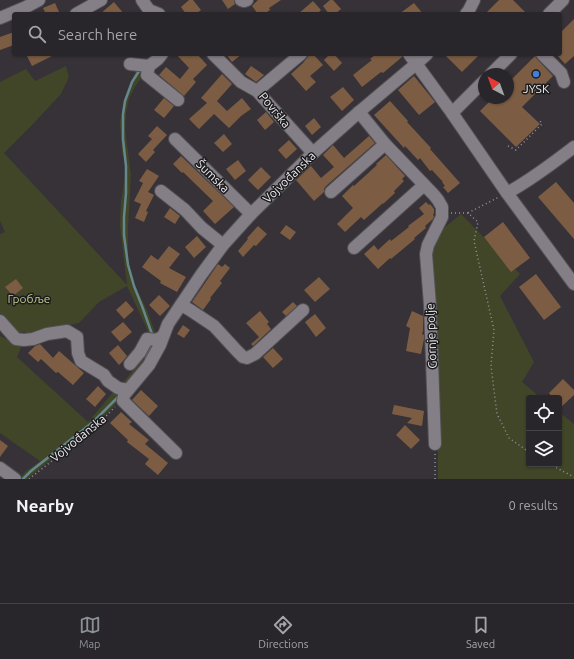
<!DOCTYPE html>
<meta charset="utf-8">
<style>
body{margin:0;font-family:Ubuntu,sans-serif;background:#302e32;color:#f1f3f6}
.controls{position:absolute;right:12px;bottom:12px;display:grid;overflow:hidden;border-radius:4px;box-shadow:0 1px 3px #0004}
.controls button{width:36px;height:36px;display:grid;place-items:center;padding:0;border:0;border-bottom:1px solid #444347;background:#28262a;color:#f1f3f6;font:20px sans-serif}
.compass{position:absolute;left:478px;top:68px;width:36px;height:36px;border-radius:50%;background:#28262a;box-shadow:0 1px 3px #0004;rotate:319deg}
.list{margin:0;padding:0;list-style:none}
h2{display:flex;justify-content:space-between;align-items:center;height:52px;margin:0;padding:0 16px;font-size:17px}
h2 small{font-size:13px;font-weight:400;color:#a5a5a8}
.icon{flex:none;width:22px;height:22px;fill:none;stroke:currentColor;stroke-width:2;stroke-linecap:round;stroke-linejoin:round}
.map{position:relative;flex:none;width:574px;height:479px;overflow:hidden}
.search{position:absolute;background:#28262a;box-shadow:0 1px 3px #0004;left:12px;right:12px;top:12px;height:44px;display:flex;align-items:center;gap:10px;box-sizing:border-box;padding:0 14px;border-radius:4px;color:#a5a5a8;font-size:15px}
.sheet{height:124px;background:#28262a}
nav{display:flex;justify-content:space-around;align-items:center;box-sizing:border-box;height:56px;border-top:1px solid #444347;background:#28262a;font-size:11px;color:#a5a5a8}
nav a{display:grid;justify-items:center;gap:2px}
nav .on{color:#8c9099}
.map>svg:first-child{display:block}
.green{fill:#404627}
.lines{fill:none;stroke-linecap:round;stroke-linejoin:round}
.stream{stroke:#65878e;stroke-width:2.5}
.building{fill:#7c5d44}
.minor-casing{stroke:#535155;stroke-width:14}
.path{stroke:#979499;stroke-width:1.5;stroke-dasharray:1 3;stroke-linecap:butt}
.minor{stroke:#847f86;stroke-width:12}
.shop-dot{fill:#3f7fe0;stroke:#1c1b1d;stroke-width:1.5}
.labels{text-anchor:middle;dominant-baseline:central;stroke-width:3;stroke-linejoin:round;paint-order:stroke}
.poi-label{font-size:12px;fill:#eeecef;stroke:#1c1b1d}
.street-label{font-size:12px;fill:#eeecef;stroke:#1c1b1d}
.park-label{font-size:12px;fill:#bfcc8d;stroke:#1c1b1d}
</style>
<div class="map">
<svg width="574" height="479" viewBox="0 0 574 479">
<rect width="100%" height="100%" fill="#363238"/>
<g class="green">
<polygon points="66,66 69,77 61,94 33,124 4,153 127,285 120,226 121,201 125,177 125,165 122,152 120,123 123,107 126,95 137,68 145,73 136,85 129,98 126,114 125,129 131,175 128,229 128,258 135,286 147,310 157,338 148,336 147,329 127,286 99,302 79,323 26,334 26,332 4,332 0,330 0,234 5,232 0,221 0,82 26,69 35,81"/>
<polygon points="461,214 520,274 500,296 534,362 522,382 541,398 529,398 529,464 559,464 559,412 574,424 574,479 438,479 438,366 431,260 437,234"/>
<polygon points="0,336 4,338 23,342 17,357 88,422 115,390 123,393 113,407 95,424 27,479 19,479 25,472 40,461 0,433"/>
<polygon points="157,343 130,386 121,385 144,357 149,345"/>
</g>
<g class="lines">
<g class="stream">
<polyline points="141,68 132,82 125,101 123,114 123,139 126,166 126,193 124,217 124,235 128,265 134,286 142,306 152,334 152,337"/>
<polyline points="146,358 151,344"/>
<polyline points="23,479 31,471 93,422 119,396"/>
</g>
</g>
<g class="building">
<polygon points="189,0 193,0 201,10 196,14 186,14 181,7"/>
<polygon points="222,0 234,0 235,4 228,9"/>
<polygon points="258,0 281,0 269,8 270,10 264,14 258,14 252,6"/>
<polygon points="330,0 333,0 341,9 335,14 329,14 323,6"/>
<polygon points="499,0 513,0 527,14 485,14"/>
<polygon points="313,1 321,10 317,14 298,14"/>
<polygon points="114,2 124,14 100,14"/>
<polygon points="55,3 60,14 46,14 43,8"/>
<polygon points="414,3 423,14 399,14"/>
<polygon points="574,19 574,56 565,64 556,54 560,54 560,33"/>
<polygon points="14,32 14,45 0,50 0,37"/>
<polygon points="26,54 56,54 32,66"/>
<polygon points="176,54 197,54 207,65 193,79 196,82 184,96 159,75 166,67 180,79 189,68"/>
<polygon points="226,54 242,54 232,62"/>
<polygon points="310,54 313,54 323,65 310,76 316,82 306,91 291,74 303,63"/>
<polygon points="330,54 334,54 342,63 334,71 324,60"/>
<polygon points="376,54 402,54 402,57 383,73 381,72 362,87 353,75 372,60 370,59"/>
<polygon points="444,54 480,54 462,72"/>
<polygon points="535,56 537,59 553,76 522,107 540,124 516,147 480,111 493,98 508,98 508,83"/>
<polygon points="251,66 264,75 256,82 245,74"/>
<polygon points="222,74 232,84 217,101 227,111 242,98 251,109 241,116 229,128 214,114 199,129 189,119 207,103 201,98"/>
<polygon points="414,76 435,102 419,115 398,90"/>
<polygon points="343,87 354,100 342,111 330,97"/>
<polygon points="164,98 174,106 164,118 154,110"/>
<polygon points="390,101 408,121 407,122 431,148 430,149 460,183 448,193 443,187 445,186 442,182 443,182 432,170 430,171 420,158 418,160 405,146 404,148 374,115"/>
<polygon points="266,112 274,122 265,130 257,120"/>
<polygon points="314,118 321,127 312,135 305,126"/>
<polygon points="157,126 167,135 153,150 155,152 146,162 138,154 152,139 148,136"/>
<polygon points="224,134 232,144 223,152 214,143"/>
<polygon points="369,136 375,143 326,186 324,189 324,192 314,201 296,180 311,166 321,178 334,167 323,155 333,145 344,158"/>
<polygon points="289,140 297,149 286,159 278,150"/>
<polygon points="386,155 405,176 402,179 404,181 394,191 395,193 383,204 383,203 364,220 361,217 345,232 337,224 353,208 342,196 353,185 354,186 377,165 376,164"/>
<polygon points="181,156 234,207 215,224 203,211 213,201 183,172 182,173 173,164"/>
<polygon points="238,160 246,171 235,180 226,169"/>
<polygon points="261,167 271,177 258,190 248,180"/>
<polygon points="147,169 159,176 148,192 154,195 146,211 148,212 144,222 135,218 141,204 134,201 143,183 139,181"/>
<polygon points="556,182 574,203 574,239 538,197"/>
<polygon points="426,202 429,205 430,204 434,209 434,213 433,215 434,216 433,219 425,226 426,228 414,238 415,239 391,259 390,258 378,269 364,254 374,245 378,250 390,239 391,241 409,227 408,226 424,214 419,208"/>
<polygon points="170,208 180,216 175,224 164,217"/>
<polygon points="503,222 530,258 511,272 484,237"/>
<polygon points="286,225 296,232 290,240 280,233"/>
<polygon points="258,226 267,234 256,246 254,245 243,257 238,251 248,239 247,238"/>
<polygon points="197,236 206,247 194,258 185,247"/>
<polygon points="169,246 180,254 169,268 186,277 177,292 160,283 161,281 142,267 151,255 158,260"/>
<polygon points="218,264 222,267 225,264 230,268 220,281 222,283 210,298 211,299 203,310 192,302"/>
<polygon points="536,274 561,307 544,320 519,287"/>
<polygon points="319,277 330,289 315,302 304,290"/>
<polygon points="16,279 23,288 13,296 5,287"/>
<polygon points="159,295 170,306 160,316 149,305"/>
<polygon points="126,301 134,310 124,319 116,310"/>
<polygon points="293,302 297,306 286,316 282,312"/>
<polygon points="260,311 269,322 267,324 271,329 253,346 251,344 259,337 246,323"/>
<polygon points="412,311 423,316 423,331 422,334 424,335 424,339 421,354 406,351 410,328 406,326"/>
<polygon points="315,314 326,328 316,337 305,322"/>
<polygon points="123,322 132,332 120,342 111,332"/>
<polygon points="183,325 190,330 184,338 177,334"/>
<polygon points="40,344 53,358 59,351 84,373 73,385 58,372 56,373 41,359 38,362 28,353 35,346"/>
<polygon points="118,345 127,356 123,361 119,365 109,353"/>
<polygon points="273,348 283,359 273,368 263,357"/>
<polygon points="563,379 574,390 574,395 559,409 559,398 553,398 549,393"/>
<polygon points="98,386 106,394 95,407 86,399"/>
<polygon points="141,390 158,406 149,416 132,400"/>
<polygon points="394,405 424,411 422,426 407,423 412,418 392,414"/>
<polygon points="121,412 132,422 129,424 149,440 145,444 168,463 158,475 145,464 149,459 127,442 128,440 110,423"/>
<polygon points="405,425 420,440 411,449 396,435"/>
<polygon points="0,440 8,446 0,457"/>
</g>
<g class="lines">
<defs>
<g id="minor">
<polyline points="142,0 149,10 159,14"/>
<polyline points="241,0 244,1 247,0"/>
<polyline points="76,14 101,0"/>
<polyline points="466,14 469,10 474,0"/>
<polyline points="549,14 563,0"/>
<polyline points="0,18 26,7 39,0"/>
<polyline points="162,54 158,59 149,66 147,75 178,100"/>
<polyline points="213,54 241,82 257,91 313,153"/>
<polyline points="409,54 452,113 507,193 574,284"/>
<polyline points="542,54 561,73 564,82"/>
<polyline points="130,64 149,66"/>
<polyline points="491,74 511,54"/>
<polyline points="257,91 301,54"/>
<polyline points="359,112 385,144 434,195 438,200 442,207 442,217 428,245 426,254 430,305 435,444"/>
<polyline points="452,113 484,81"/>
<polyline points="175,139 251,214"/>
<polyline points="161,191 185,210 202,228 223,245"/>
<polyline points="331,192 385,144"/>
<path d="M 507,193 C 531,180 552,164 574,147"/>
<polyline points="354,248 424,185"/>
<polyline points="181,305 190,310 214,326 237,351 243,357 247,358 255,354 303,310"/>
<polyline points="0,321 16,339 24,340 33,339 47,334 67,331 77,337 78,353 81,361 104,375 108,381 118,388 128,390"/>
<polyline points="130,364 140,352 147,339 157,340 163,336"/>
<polyline points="176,453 123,401 124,395 149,365 160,345 168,324 201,275 223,245 251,214 313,153 359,112 416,64 427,54"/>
<polyline points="0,468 15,479"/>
</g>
</defs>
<use href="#minor" class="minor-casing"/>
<g class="path">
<polyline points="508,146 516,150 542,124 540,121"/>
<polyline points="451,213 468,213 478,222 474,241 494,330 491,366 497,414 509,438 529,452"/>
<polyline points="468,213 499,197"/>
<polyline points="435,454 435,479"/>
<polyline points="549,464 574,477"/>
<polyline points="29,479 96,426 115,407"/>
</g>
<use href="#minor" class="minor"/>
</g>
<circle class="shop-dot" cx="536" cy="74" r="4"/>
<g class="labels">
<g class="poi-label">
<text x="536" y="88">JYSK</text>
</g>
<g class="street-label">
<text transform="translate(275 110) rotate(51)">Površka</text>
<text transform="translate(213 176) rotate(45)">Šumska</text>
<text transform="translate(289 177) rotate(-44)">Vojvođanska</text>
<text transform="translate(431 336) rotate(-92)">Gornje polje</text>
<text transform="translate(78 438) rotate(-39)">Vojvođanska</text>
</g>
<g class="park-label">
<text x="29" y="298">Гробље</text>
</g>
</g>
</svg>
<div class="controls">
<button><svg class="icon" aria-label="locate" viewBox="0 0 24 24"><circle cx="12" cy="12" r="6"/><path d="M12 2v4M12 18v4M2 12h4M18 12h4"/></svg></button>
<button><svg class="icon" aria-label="layers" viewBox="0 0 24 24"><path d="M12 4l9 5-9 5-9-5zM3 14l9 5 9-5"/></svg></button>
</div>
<svg class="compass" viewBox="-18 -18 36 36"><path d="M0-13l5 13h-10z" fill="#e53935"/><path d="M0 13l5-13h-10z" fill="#a5a5a8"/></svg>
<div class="search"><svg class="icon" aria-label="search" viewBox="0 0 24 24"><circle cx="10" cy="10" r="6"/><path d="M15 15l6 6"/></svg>Search here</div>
</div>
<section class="sheet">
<h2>Nearby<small>0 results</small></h2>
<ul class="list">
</ul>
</section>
<nav>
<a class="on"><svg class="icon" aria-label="map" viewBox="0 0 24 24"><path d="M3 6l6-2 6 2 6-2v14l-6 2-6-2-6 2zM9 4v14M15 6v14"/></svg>Map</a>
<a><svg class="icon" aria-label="directions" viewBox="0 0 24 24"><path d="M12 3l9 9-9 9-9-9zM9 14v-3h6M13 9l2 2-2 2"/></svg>Directions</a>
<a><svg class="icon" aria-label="saved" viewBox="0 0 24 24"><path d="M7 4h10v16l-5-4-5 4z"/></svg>Saved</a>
</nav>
